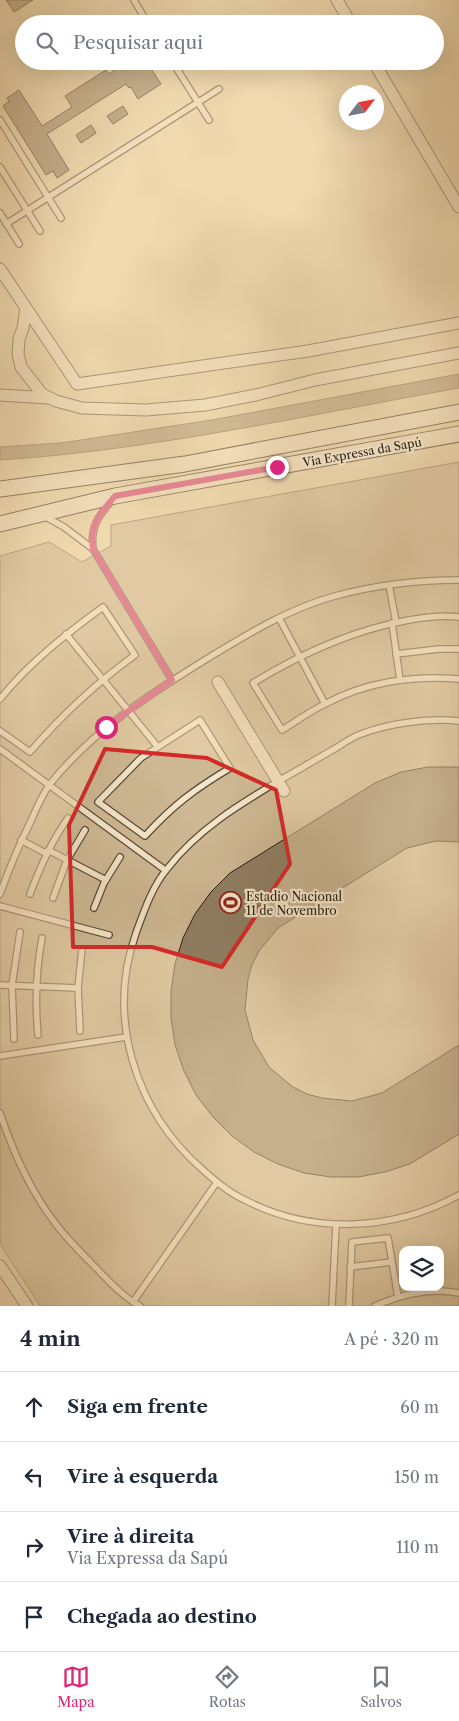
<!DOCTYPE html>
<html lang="pt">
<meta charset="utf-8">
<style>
body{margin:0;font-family:"Libre Caslon Text",serif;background:#f6f6f7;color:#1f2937}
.controls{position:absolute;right:15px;bottom:15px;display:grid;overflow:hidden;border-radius:10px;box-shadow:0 5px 20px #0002}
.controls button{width:45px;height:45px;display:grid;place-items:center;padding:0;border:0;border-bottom:1px solid #e0e1e3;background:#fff;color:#1f2937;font:25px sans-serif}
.compass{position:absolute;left:339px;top:85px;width:45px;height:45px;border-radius:50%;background:#fff;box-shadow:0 5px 20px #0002;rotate:58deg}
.stop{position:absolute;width:15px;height:15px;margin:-11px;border:4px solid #db2777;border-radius:50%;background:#fff}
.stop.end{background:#db2777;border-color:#fff;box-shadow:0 1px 5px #0008}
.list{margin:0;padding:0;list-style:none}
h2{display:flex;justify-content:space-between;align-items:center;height:65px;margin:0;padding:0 20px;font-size:21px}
h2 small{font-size:16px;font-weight:400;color:#747a83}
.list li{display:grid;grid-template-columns:32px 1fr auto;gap:15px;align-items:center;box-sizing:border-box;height:70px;padding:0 20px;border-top:1px solid #e0e1e3}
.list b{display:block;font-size:19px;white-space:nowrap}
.list p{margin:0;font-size:16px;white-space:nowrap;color:#747a83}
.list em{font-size:16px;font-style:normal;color:#747a83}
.icon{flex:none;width:28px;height:28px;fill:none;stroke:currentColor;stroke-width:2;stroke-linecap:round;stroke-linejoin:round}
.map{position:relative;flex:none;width:459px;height:1306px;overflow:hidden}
.search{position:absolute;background:#fff;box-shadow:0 5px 20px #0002;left:15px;right:15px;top:15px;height:55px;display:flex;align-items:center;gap:12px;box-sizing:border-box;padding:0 18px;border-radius:28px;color:#747a83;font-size:19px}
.sheet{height:345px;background:#fff}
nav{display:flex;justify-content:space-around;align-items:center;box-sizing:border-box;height:70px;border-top:1px solid #e0e1e3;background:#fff;font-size:14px;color:#747a83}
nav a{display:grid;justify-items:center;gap:2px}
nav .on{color:#db2777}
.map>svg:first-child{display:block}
.green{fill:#ceb994;stroke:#7a6a52;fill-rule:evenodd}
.water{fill:#ac9979;stroke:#77674f}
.building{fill:#907e63;stroke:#271c11}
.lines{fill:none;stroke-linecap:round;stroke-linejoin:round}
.lane-casing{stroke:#594b38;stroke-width:8}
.street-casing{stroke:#594b38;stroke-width:13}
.secondary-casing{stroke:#271c11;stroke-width:17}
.lane{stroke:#f5e6cb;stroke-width:5.5}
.street{stroke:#f5e6cb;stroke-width:11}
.secondary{stroke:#f5e6cb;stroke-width:15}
.route{stroke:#db2777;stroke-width:6}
.marked{fill:none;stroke:#d62828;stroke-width:4;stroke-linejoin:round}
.labels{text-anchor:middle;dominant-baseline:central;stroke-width:4.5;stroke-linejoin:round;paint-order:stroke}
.street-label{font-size:12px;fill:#271c11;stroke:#f5e6cb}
.poi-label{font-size:12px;fill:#271c11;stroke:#f5e6cb;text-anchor:start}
</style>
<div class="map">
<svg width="459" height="1306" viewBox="0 0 459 1306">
<rect width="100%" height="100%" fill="#f0d9af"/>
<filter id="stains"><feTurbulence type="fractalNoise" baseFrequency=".004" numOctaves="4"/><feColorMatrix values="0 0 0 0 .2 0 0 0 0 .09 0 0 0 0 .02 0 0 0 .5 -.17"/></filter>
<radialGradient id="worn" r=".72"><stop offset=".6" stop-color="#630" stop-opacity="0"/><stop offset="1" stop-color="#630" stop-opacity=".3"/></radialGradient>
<path class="green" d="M 459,462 L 459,1306 L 40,1306 L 0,1244 L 0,556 L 49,542 L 82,562 L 111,546 L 111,525 ZM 403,1250 L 440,1250 L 440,1287 L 403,1287 Z"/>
<path class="water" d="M 459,374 L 459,388 C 307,415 154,450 0,460 L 0,447 L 61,443 L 212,420 Z"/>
<g class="building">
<polygon points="6,0 33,0 14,12"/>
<polygon points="120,61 146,61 161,84 138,99 131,87 129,88 126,84 47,134 69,170 57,178 53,171 46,175 3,106 9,101 7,98 19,90 42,126 72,107 65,96 106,70 109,74 122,65"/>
<polygon points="123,106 128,114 113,124 107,116"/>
<polygon points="91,125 96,133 81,143 76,135"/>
<polygon points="428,767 459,767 459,842 436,841 407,848 278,928 259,951 252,965 248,979 245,1010 253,1040 269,1067 293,1087 307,1094 322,1098 352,1101 382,1093 459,1045 459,1134 410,1164 385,1172 358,1177 331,1177 304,1173 278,1164 254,1152 232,1136 213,1117 196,1095 184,1071 175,1045 171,1018 171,991 175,964 183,938 195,914 211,892 230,873 375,783 401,772"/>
</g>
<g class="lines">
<defs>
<g id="lane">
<polyline points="134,0 148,24"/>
<polyline points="172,61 209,120"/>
<polyline points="0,120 61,218"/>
<polyline points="0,167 40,231"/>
<polyline points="0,213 19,244"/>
<polyline points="6,224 219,89"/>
<polyline points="46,517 64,527 93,549 172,680"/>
<path d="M 93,549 C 90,528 98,516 112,500"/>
<polyline points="389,585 396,622"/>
<path d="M 459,617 C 443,615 425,617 409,620 C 353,630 302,653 253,683 L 282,730 C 297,721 310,711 325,704 C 365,682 414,675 459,679"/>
<polyline points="279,618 325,704"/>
<polyline points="392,623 400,680"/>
<polyline points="66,634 157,746"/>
<polyline points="396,654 439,649 459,649"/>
<path d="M 0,699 C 29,663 66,634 103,607 L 135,655 C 95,684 62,715 30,752 L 0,731"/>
<path d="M 200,720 L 230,768 C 195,789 173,805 145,836 L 98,802 L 141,758 Z"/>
<path d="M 459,721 C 428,718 390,723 361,734 C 352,737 344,743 336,748 C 318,758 300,769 282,779 C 240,804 198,829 167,869 C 152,887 144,911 136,933 C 106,1018 135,1111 203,1170 C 215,1181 229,1193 245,1200 C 312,1235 394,1231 459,1195"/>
<polyline points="0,749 165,870"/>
<polyline points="21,840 47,854"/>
<polyline points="48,850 106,880"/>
<path d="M 0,894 C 9,869 19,845 31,821 C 36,809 42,795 50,784 C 94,729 153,692 213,655 C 251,632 291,608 335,596 C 376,585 417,580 459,580"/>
<path d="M 30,894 C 40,867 51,842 68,818"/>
<polyline points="53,898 67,860 85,830"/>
<polyline points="0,906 109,935"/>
<polyline points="94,908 104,883 120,857"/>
<polyline points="0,985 78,988"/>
<polyline points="80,1031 78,988 82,949"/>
<path d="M 38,1035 C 35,1002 36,970 42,938"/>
<polyline points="14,1039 12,985 20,932"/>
<polyline points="0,1056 126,1037"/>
<path d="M 0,1113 C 13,1152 30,1190 55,1223 C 67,1239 82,1254 96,1268 C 109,1281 123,1297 140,1306"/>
<polyline points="350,1267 392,1262"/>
<polyline points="133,1302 217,1182"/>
<polyline points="332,1306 336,1225"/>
<polyline points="349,1306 352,1242 388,1238 398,1297"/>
<path d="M 375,1306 C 402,1294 430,1287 459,1293"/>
</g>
<g id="street">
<polyline points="337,0 351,24"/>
<polyline points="373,61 459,207"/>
<polyline points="0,269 77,384 308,351 459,323"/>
<polyline points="26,308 23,328 19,339 18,354 21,367 42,394 56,401 82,408 146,410 205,405 256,395 315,380 459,353"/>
<polyline points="0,395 48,398"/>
<polyline points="218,682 284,791"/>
<polyline points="0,1266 27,1306"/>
</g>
<g id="secondary">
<polyline points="0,489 185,464 459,412"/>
<polyline points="0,524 115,496 459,434"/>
</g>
</defs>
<use href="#lane" class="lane-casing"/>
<use href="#street" class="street-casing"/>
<use href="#secondary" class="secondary-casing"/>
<use href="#lane" class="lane"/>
<use href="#street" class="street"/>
<use href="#secondary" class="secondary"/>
</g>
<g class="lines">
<path class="route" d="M 106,727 L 172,680 L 93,549 C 89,524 100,514 115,496 L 277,467"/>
</g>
<path d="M0 0H459V1306H0ZM 105,749 L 207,758 L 276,790 L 290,864 L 222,967 L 152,947 L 73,947 L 69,825 Z" fill="#f0d9af" fill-opacity=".55" fill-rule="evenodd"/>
<path class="marked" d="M 105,749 L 207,758 L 276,790 L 290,864 L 222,967 L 152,947 L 73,947 L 69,825 Z"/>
<defs>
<symbol id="stadium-ring" viewBox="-11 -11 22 22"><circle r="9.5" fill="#f5e6cb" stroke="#8f2418" stroke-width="1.5"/><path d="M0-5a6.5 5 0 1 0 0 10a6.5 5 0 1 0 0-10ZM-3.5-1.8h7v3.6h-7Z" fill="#8f2418"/></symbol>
</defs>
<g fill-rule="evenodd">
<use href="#stadium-ring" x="218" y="890" width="25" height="25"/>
</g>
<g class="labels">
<g class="street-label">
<text transform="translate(362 452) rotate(-10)">Via Expressa da Sapú</text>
</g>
<g class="poi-label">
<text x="246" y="896">Estadio Nacional<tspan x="246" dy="14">11 de Novembro</tspan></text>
</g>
</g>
<rect width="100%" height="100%" filter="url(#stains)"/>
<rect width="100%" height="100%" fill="url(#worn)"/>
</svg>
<div class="controls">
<button><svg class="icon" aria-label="layers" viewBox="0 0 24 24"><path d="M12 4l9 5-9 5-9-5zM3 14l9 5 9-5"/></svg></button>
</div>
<svg class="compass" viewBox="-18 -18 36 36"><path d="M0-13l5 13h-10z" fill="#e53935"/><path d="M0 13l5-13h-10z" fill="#747a83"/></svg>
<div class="stop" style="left:106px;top:727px"></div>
<div class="stop end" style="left:277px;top:467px"></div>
<div class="search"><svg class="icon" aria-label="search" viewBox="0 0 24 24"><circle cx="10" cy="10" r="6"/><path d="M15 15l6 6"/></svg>Pesquisar aqui</div>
</div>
<section class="sheet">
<h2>4 min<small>A pé · 320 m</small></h2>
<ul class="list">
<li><svg class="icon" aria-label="ahead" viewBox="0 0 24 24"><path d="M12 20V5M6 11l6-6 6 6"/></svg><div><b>Siga em frente</b></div><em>60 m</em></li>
<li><svg class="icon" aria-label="left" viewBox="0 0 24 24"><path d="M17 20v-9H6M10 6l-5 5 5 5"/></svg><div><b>Vire à esquerda</b></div><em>150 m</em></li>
<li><svg class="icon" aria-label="right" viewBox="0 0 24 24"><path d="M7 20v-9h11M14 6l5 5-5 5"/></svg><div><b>Vire à direita</b><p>Via Expressa da Sapú</p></div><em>110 m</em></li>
<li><svg class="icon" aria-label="arrive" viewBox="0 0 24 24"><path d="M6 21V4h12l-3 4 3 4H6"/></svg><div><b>Chegada ao destino</b></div></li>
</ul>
</section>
<nav>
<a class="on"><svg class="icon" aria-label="map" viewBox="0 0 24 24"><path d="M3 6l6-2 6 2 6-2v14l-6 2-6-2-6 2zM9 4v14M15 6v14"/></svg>Mapa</a>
<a><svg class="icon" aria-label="directions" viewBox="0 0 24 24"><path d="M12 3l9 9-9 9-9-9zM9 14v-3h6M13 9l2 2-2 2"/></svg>Rotas</a>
<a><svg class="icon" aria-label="saved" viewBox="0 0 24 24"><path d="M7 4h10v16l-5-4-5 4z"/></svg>Salvos</a>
</nav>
